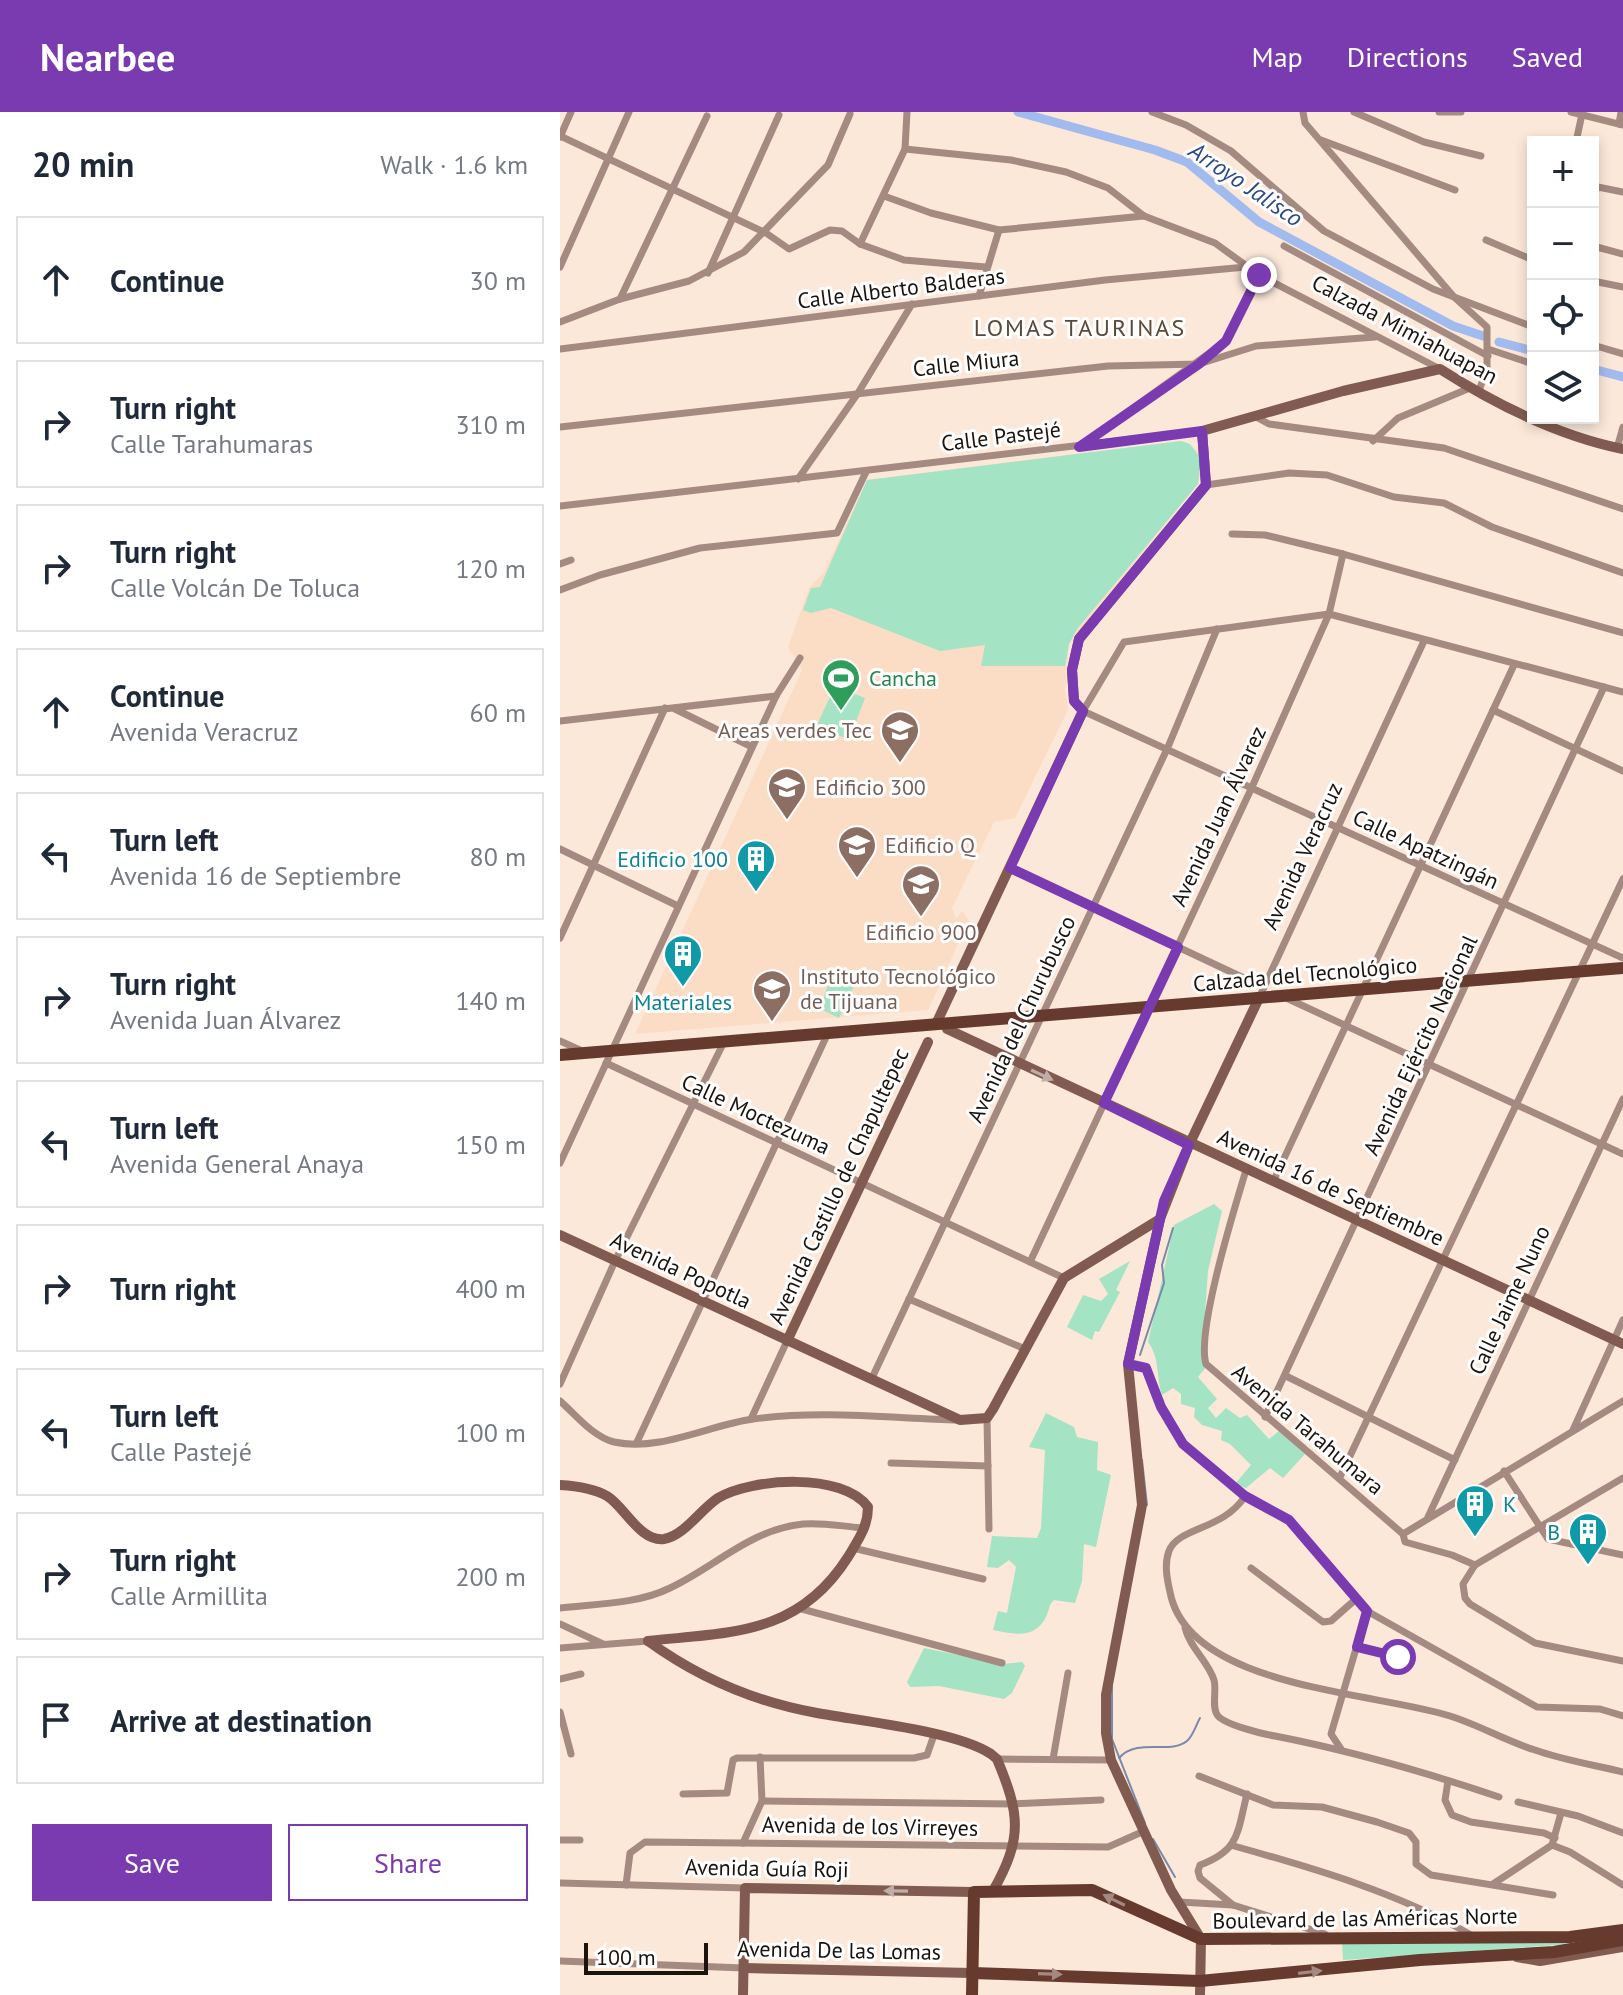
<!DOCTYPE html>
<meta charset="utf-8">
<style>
body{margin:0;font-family:"PT Sans",sans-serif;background:#f6f6f7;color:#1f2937}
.controls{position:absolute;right:24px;top:24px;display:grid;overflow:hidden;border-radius:0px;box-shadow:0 4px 12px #0003}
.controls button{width:72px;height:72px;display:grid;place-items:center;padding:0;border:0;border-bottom:2px solid #e0e1e3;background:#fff;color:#1f2937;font:40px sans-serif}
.scale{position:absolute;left:24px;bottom:20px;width:124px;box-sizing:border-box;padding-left:8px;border:4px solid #1b130c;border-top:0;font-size:22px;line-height:28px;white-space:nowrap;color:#1b130c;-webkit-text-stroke:6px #fff;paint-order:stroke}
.stop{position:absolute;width:24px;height:24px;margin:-18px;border:6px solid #7a3bb0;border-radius:50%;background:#fff}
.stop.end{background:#7a3bb0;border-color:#fff;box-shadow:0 2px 8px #0008}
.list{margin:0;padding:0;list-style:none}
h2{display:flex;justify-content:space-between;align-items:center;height:104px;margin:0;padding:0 32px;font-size:34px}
h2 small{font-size:26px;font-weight:400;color:#747a83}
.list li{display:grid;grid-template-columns:52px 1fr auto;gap:24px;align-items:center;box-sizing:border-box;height:128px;margin:0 16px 16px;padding:0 16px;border:2px solid #e0e1e3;border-radius:0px}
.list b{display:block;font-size:30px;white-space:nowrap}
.list p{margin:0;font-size:26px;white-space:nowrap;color:#747a83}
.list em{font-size:26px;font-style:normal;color:#747a83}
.actions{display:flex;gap:16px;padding:24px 32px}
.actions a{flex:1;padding:18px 0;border:2px solid #7a3bb0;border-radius:0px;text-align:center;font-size:28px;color:#7a3bb0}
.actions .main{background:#7a3bb0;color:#fff}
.icon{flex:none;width:44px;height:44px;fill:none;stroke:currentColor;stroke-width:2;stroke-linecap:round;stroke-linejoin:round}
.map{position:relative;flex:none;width:1063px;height:1883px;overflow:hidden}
header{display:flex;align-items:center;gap:48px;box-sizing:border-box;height:112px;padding:0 40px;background:#7a3bb0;color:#fff}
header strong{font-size:38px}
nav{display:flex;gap:44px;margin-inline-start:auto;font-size:28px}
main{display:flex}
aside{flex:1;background:#fff}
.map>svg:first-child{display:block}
.built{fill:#fbddc5}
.green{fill:#a4e3c4}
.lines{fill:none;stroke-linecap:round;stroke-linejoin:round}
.stream{stroke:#7a89aa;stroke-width:2}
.canal{stroke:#a2bbee;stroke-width:9}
.street{stroke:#a58a81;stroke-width:7}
.secondary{stroke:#815b4f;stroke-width:10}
.primary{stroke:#663a2d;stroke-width:12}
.oneway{fill:#c0ada7}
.oneway2{fill:#a38981}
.route{stroke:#7a3bb0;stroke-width:10}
.labels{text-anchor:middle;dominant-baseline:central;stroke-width:6;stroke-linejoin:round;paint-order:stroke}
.street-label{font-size:22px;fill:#1b130c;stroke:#fff}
.leisure-label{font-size:22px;fill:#27864d;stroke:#fff;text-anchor:start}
.education-label{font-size:22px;fill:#785e54;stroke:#fff;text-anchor:start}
.culture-label{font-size:22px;fill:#0d838f;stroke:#fff;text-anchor:end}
.water-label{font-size:24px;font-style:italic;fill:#2e4a87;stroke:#fff}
.neighbourhood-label{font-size:24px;letter-spacing:2px;fill:#5b4838;stroke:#fff}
</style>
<header>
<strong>Nearbee</strong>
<nav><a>Map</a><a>Directions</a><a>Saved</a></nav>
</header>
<main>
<aside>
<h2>20 min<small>Walk · 1.6 km</small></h2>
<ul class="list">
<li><svg class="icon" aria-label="ahead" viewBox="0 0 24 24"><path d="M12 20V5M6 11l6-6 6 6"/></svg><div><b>Continue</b></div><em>30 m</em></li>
<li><svg class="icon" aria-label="right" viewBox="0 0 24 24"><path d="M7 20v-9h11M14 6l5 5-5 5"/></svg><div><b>Turn right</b><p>Calle Tarahumaras</p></div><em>310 m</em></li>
<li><svg class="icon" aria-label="right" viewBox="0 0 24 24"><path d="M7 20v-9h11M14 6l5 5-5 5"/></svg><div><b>Turn right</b><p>Calle Volcán De Toluca</p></div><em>120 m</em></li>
<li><svg class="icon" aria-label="ahead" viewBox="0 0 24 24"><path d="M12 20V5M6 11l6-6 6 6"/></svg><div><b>Continue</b><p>Avenida Veracruz</p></div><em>60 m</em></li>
<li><svg class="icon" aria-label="left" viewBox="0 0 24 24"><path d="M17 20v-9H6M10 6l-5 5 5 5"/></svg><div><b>Turn left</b><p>Avenida 16 de Septiembre</p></div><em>80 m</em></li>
<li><svg class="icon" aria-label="right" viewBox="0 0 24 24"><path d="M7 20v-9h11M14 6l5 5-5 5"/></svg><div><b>Turn right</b><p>Avenida Juan Álvarez</p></div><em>140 m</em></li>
<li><svg class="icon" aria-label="left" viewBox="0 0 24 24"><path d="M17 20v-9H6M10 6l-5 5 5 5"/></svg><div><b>Turn left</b><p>Avenida General Anaya</p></div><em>150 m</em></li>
<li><svg class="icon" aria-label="right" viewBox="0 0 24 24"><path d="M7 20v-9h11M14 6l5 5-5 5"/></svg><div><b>Turn right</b></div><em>400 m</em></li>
<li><svg class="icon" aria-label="left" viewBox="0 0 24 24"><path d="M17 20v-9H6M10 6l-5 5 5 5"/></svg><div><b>Turn left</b><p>Calle Pastejé</p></div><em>100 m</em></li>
<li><svg class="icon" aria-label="right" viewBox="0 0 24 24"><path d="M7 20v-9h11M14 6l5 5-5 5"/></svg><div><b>Turn right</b><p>Calle Armillita</p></div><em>200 m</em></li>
<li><svg class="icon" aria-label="arrive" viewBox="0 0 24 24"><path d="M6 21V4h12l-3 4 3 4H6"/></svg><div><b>Arrive at destination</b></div></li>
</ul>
<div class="actions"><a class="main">Save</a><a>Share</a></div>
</aside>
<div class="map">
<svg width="1063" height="1883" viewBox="0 0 1063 1883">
<rect width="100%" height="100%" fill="#fbe8d9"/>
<polygon class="built" points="621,329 637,338 642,355 638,372 509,532 505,575 508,598 455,706 434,710 392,796 396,807 402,799 409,808 368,898 75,922 242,558 228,535 249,476 264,460 307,368"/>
<g class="green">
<polygon points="621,329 630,332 641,347 638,372 517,517 509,532 505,554 421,554 425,533 380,539 271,496 251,501 243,498 251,476 260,475 307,368"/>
<polygon points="275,574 305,586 289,628 257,613"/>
<polygon points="277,864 295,872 279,906 260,897 267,875"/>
<path d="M 654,1092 L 662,1099 L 648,1159 L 645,1201 L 648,1253 L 638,1265 L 657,1287 L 648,1296 L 656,1306 L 666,1296 L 680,1306 L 687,1303 L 709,1327 L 719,1319 L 745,1342 L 723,1366 L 710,1356 L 686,1376 L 675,1372 L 691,1353 L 670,1332 L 661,1328 L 662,1319 L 642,1313 L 634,1305 L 635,1296 L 621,1292 L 621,1282 L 613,1276 L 602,1283 C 596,1264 600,1246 588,1230 L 614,1113 Z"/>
<polygon points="570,1149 556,1178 560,1180 539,1220 535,1219 532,1228 507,1215 523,1183 541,1189 548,1182 539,1167"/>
<path d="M 486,1301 L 514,1315 L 517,1325 L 538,1330 L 537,1358 L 551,1363 L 536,1435 L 524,1432 L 522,1469 L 515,1491 L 494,1488 C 488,1493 490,1497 486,1505 C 474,1528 454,1522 433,1518 L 438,1499 L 447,1501 L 456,1455 L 449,1448 L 438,1456 L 427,1455 L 432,1424 L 477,1426 L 481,1416 L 485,1338 L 469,1335 Z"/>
<polygon points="364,1536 443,1552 462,1550 465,1554 452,1581 444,1587 379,1574 350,1575 347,1570"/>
<polygon points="1032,1827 998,1833 783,1848 782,1830"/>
</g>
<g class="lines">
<g class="stream">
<polyline points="580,1243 604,1171 602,1153 613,1116"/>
<polyline points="582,1348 587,1393"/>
<polyline points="552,1575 552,1627 585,1711"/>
<path d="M 559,1646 C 578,1625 610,1643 627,1629 C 633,1624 636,1613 640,1606"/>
<polyline points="593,1727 615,1765"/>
</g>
<g class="canal">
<polyline points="458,0 595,38 627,50 699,110 893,214 923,224"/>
<polyline points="939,230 973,239"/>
<polyline points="1033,257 1063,265"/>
</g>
<g class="street">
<polyline points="592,0 626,13 671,39 764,119 873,177 973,215"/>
<polyline points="743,0 745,11 894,185 927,215 927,255 919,279"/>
<polyline points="794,0 864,30 921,44"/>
<polyline points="879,0 901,0"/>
<polyline points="1011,0 1063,13"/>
<polyline points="1059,12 1061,0"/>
<polyline points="0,24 206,121 229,137 270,118 282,119 300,132 344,148 426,155"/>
<polyline points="0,25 11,0"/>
<polyline points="761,28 895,78"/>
<polyline points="1016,30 1022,2"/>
<polyline points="345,37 451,48 506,60 548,76 584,104 655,131 699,163 880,257"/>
<polyline points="1033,74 1063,80"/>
<polyline points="324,84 371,101 439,118 584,104"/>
<polyline points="926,128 973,148"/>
<polyline points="300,132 345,37 347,0"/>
<polyline points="724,134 928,244"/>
<polyline points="1033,134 1063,142"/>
<polyline points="0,155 69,0"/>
<polyline points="148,161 219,3"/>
<polyline points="1033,169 1063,175"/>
<polyline points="419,184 439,118"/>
<polyline points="60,187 147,4"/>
<polyline points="0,210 60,187 129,169 184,140 268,53 290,2"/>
<polyline points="1033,233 1063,242"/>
<polyline points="0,237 545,168 686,155"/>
<polyline points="928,237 973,252"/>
<polyline points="696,305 709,312 884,336 1063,397"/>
<polyline points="0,315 548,254 639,252 696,234 815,225"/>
<polyline points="813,329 838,306 910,276"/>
<polyline points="520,334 666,229 699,163"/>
<polyline points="1057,336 1063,315"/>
<polyline points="238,367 298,281 352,192"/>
<polyline points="646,373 729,361 767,363 834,385 884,391 932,415 1063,461"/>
<polyline points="0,394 642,319"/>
<polyline points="672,422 705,423 783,442 1063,521"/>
<polyline points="0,452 11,448"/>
<polyline points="0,478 40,463 140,436 277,421 306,360"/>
<polyline points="1063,580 769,502 564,530 523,599 1063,846"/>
<polyline points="115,597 192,635"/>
<polyline points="933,598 1063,659"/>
<polyline points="0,609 216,584"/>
<polyline points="0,737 118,794"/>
<polyline points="450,756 703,875"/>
<polyline points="0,826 105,596"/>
<polyline points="724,885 1063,1042"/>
<polyline points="699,886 864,529"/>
<polyline points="0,929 20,938"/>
<polyline points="46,951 504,1166"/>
<polyline points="0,1051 216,584 240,546"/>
<path d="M 686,1058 C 675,1095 636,1219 646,1252 L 843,1422 L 845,1430 L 892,1443 L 915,1453"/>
<polyline points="713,1070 954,553"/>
<polyline points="470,1150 692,675 769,502 783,442"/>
<polyline points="349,1187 465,1237"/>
<polyline points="568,1252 586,1256 601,1295 623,1332 685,1384 729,1408 807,1499 977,1595 1040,1597 1063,1604"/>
<polyline points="726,1264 895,1348"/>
<polyline points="312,1266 608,635 657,517"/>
<polyline points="0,1272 55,1149 164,930"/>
<path d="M 0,1289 C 15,1302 33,1325 54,1330 C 100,1340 149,1313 193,1307 C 260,1298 330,1306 397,1308"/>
<polyline points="705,1305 1044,575"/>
<polyline points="427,1306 429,1417"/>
<polyline points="191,1307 227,1229"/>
<polyline points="1013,1318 1063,1208"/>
<polyline points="77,1330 268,921"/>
<polyline points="331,1351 428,1354"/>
<polyline points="944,1359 988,1427 1063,1443"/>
<polyline points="780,1365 1063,767"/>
<polyline points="1063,1366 915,1453 903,1472 905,1486 910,1492 975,1531 1063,1549"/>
<path d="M 685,1384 C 664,1418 618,1415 609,1439 C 604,1452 607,1467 610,1480 C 628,1576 815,1580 890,1604 C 919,1613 946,1629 975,1638 C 1003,1648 1034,1653 1063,1660"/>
<polyline points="868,1405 1063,987"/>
<polyline points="843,1422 1063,1289"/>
<polyline points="293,1436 423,1467"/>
<polyline points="691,1456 763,1510 771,1509 796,1487"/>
<path d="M 0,1496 C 35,1492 78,1492 110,1476 C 155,1455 191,1417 243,1412 C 263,1410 285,1415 305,1416"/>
<polyline points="238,1496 442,1551"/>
<polyline points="0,1512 43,1532"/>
<path d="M 625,1516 C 630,1536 648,1549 654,1568 C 657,1578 651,1596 658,1604 C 666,1613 703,1622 715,1624 C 792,1639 865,1660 939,1685"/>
<polyline points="797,1535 838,1545"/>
<polyline points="0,1536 88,1529"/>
<polyline points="0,1567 21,1562"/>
<polyline points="0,1600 11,1642"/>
<polyline points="781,1637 771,1622 807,1499"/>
<polyline points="437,1647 551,1648"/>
<polyline points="493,1647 508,1561"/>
<polyline points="639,1664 713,1693 762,1695 817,1710 849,1721 856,1730 856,1752 871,1763 993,1783"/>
<polyline points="888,1669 885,1688 892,1703 911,1710 984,1721 995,1726"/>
<polyline points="123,1682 167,1681 173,1648 177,1646 354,1646 367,1643 374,1623"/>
<polyline points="202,1689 453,1692 541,1688"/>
<polyline points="958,1690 1018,1704 1063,1721"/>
<polyline points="0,1728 20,1728"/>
<polyline points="183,1731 202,1689 200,1645"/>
<polyline points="992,1733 1010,1740 1063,1773"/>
<path d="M 674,1734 C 753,1756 839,1781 911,1823"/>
<polyline points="0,1771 185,1776"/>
<polyline points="933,1772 992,1733 1001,1701"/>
<polyline points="66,1773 70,1741 85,1730 548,1735 582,1720"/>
<polyline points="619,1790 673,1793 765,1822"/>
<path d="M 673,1793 L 640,1766 L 638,1759 L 640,1753 C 680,1738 677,1721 687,1682"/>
<polyline points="0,1849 184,1856"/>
</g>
<g class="secondary">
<path d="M 376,912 L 523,599 L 514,589 L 512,558 L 519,527 L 646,373 L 642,319 L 783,279 L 880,257 C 935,292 999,324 1063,337"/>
<polyline points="387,917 1063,1232"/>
<polyline points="0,1123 400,1308 427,1306 433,1297 504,1166 600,1107"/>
<polyline points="227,1229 368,930"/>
<path d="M 0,1373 C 16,1374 33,1376 47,1384 C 65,1395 80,1430 104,1427 C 124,1424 141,1397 158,1386 C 191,1366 283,1360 308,1395 C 308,1415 298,1428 288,1445 C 238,1524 170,1520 88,1529"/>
<path d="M 88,1529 C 139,1566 195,1590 257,1601 C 300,1609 397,1619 431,1642 L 437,1647 C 460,1702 463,1726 433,1779"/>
<polyline points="957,1845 980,1849 1063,1835"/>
<polyline points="184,1856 412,1861"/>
<polyline points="183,1883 185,1776 414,1780"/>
<polyline points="640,1883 641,1827 611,1778 551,1648 546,1621 546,1583 582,1393 568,1252 600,1107 629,1033 699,886"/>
</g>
<g class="primary">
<polyline points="0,943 1063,856"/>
<polyline points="412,1861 640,1869 860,1848 994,1840 1063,1828"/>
<polyline points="412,1883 414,1780 532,1778 641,1827 1010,1825 1063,1818"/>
</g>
</g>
<defs><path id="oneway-solid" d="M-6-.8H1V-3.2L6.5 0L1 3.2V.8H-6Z" transform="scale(2)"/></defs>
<g class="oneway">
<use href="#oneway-solid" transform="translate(482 963) rotate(25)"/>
<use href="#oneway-solid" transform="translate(336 1779) rotate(-179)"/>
</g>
<g class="oneway2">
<use href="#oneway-solid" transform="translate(554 1788) rotate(-154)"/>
<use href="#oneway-solid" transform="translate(750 1860) rotate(-7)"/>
<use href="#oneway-solid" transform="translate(490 1862) rotate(2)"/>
</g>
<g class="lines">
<polyline class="route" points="699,163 666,229 639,252 519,335 642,319 646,373 519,527 512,558 514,589 523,599 450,756 618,835 544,991 629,1033 604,1089 568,1252 586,1256 601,1295 623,1332 685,1384 729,1408 807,1499 797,1535 838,1545"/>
</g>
<defs>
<symbol id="stadium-pin" viewBox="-11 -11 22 30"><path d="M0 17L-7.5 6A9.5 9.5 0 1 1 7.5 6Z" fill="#2e9e5b" stroke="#fff"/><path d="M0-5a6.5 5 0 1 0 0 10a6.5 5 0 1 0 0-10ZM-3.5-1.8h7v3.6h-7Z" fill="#fff"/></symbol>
<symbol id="university-pin" viewBox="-11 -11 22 30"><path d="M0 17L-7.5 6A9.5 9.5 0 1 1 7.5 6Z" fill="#8d6e63" stroke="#fff"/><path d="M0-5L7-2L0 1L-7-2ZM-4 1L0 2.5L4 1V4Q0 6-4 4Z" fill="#fff"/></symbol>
<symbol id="building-pin" viewBox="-11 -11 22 30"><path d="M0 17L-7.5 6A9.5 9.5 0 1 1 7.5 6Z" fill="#0f9aa8" stroke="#fff"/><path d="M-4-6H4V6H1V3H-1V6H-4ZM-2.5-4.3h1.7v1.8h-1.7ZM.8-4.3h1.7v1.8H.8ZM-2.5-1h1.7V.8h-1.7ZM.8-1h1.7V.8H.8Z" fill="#fff"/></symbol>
</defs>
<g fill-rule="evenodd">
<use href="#stadium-pin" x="259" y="544" width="44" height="60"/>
<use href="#university-pin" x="318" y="596" width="44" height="60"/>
<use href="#university-pin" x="205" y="653" width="44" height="60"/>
<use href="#university-pin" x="275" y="711" width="44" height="60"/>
<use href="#building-pin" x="174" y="725" width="44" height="60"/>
<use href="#university-pin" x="339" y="750" width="44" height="60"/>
<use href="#building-pin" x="101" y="820" width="44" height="60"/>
<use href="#university-pin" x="190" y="855" width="44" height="60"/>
<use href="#building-pin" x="893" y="1370" width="44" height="60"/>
<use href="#building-pin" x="1006" y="1398" width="44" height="60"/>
</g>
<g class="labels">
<g class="street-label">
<text transform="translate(341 176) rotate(-7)">Calle Alberto Balderas</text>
<text transform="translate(845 217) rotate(28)">Calzada Mimiahuapan</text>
<text transform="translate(406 251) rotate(-6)">Calle Miura</text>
<text transform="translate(441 324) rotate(-7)">Calle Pastejé</text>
<text transform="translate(658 704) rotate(-65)">Avenida Juan Álvarez</text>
<text transform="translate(866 737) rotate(25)">Calle Apatzingán</text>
<text transform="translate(742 744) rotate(-65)">Avenida Veracruz</text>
<text transform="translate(745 862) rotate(-5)">Calzada del Tecnológico</text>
<text transform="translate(461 907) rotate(-65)">Avenida del Churubusco</text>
<text transform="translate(860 933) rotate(-65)">Avenida Ejército Nacional</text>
<text transform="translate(196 1002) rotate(25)">Calle Moctezuma</text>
<text transform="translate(278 1074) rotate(-65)">Avenida Castillo de Chapultepec</text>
<text transform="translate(771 1075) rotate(25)">Avenida 16 de Septiembre</text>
<text transform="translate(121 1158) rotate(25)">Avenida Popotla</text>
<text transform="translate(949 1188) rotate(-65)">Calle Jaime Nuno</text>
<text transform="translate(748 1317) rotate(40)">Avenida Tarahumara</text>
<text transform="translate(310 1714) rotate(1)">Avenida de los Virreyes</text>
<text transform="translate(207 1756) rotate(1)">Avenida Guía Roji</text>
<text transform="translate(805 1806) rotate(-1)">Boulevard de las Américas Norte</text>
<text transform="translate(279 1838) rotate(1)">Avenida De las Lomas</text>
</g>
<g class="leisure-label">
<text x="309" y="566">Cancha</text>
</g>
<g class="education-label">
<text x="312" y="618" text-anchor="end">Areas verdes Tec</text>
<text x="255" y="675">Edificio 300</text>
<text x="325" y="733">Edificio Q</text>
<text x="361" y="820" text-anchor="middle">Edificio 900</text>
<text x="240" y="864">Instituto Tecnológico<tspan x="240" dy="25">de Tijuana</tspan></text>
</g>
<g class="culture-label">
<text x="168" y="747">Edificio 100</text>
<text x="123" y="890" text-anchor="middle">Materiales</text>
<text x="943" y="1392" text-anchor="start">K</text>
<text x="1000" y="1420">B</text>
</g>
<g class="water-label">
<text transform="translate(686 72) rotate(34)">Arroyo Jalisco</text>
</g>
<g class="neighbourhood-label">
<text x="520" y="215">LOMAS TAURINAS</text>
</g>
</g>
</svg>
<div class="controls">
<button>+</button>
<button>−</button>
<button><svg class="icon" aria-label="locate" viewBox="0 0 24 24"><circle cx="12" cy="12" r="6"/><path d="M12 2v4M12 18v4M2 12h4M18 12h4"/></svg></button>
<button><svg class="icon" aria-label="layers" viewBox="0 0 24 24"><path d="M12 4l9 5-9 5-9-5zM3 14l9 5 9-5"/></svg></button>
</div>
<div class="scale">100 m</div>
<div class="stop" style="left:838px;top:1545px"></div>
<div class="stop end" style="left:699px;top:163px"></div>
</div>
</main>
